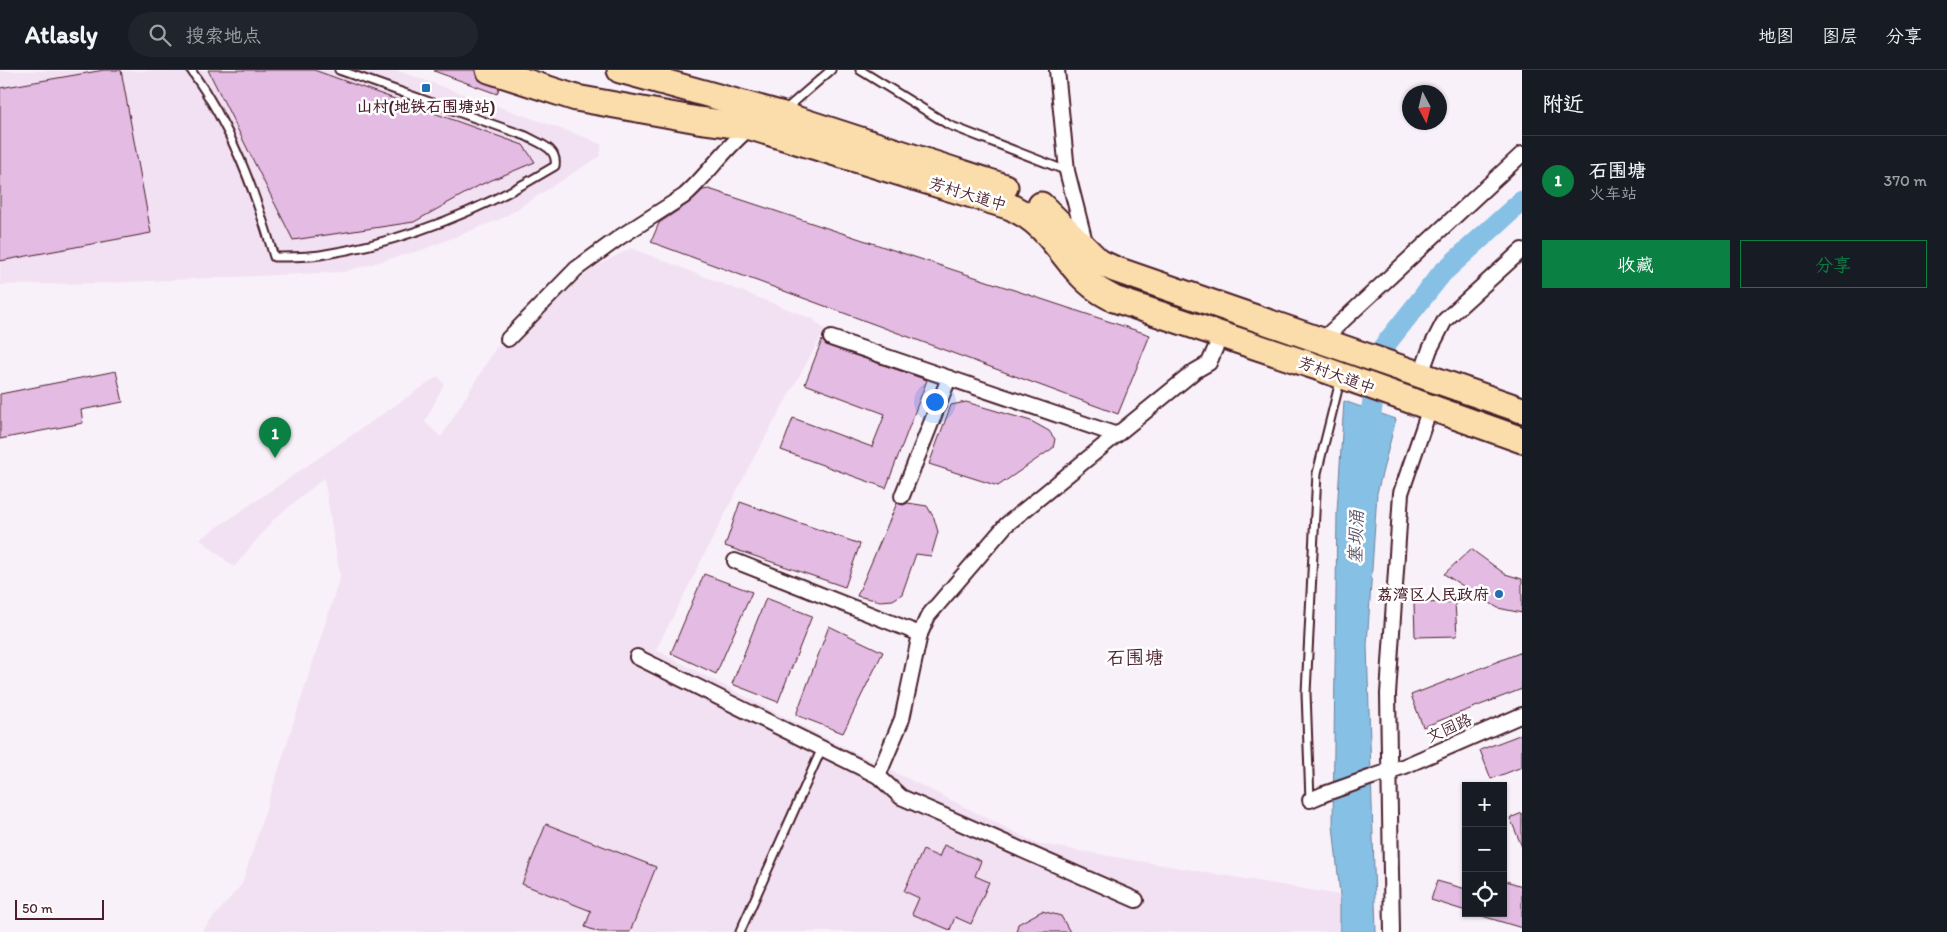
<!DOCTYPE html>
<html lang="zh">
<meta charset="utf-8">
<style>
body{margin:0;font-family:Itim,"LXGW WenKai TC",sans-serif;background:#20242c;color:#f1f3f6}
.controls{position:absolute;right:15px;bottom:15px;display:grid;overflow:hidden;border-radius:0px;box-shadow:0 1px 4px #0004}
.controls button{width:45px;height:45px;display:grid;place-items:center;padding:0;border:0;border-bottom:1px solid #363941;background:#171b24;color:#f1f3f6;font:25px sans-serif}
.compass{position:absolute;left:1402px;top:15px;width:45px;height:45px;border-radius:50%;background:#171b24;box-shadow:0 1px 4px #0004;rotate:173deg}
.scale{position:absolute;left:15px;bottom:12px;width:89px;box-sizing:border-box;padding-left:5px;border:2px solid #4a1f2b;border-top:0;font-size:14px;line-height:18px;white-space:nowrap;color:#4a1f2b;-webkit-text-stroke:4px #fff;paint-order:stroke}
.you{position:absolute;left:934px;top:331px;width:18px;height:18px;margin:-12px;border:4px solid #fff;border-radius:50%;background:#1a73e8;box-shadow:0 0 0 8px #1a73e833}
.badge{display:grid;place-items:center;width:32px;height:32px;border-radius:50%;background:#0b8043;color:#fff;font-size:16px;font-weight:700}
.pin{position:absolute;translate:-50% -41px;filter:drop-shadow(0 1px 2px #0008)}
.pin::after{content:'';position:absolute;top:26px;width:18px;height:15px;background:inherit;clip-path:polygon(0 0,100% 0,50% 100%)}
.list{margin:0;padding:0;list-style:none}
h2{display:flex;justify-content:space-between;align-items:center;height:65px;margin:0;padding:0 20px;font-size:21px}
h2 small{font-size:16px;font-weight:400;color:#9ea1a6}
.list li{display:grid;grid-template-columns:32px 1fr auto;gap:15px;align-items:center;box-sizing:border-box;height:90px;padding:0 20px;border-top:1px solid #363941}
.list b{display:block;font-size:19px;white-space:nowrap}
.list p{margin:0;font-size:16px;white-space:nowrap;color:#9ea1a6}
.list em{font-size:16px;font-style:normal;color:#9ea1a6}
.actions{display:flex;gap:10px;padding:15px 20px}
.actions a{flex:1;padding:11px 0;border:1px solid #0b8043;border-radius:0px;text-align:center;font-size:18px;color:#0b8043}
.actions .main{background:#0b8043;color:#fff}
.icon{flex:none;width:28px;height:28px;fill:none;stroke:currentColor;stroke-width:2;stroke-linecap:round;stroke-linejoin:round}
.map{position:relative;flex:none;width:1522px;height:862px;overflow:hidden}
header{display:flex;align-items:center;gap:30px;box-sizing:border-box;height:70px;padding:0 25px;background:#171b24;border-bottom:1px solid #363941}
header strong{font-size:24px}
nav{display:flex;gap:28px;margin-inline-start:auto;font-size:18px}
.search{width:350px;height:45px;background:#20242c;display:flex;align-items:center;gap:12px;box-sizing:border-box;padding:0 18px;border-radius:28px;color:#9ea1a6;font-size:19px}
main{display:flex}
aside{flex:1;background:#171b24}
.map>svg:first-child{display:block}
.built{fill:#f2e1f2}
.water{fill:#87c0e5;stroke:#6f809b}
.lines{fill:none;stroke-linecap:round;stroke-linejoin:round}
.river{stroke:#87c0e5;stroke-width:21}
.building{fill:#e3bbe3;stroke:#4a1f2b}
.lane-casing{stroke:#4a1f2b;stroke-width:11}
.street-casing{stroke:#4a1f2b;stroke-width:18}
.highway-casing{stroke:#4a1f2b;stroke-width:29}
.lane{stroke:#fff;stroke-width:7}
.street{stroke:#fff;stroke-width:14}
.highway{stroke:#faddab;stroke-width:25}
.street-bridge-casing{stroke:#4a1f2b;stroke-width:18;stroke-linecap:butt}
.street-bridge{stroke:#fff;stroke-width:14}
.poi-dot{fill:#1f6fb2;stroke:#fff;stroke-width:2}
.labels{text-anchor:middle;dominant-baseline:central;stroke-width:5;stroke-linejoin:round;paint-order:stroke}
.poi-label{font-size:16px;font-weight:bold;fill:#4a1f2b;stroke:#fff}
.street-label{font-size:16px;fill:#4a1f2b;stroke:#fff}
.water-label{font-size:18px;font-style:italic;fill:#5f576c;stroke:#fff}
.quarter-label{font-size:19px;fill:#4a1f2b;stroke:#fff}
</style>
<header>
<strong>Atlasly</strong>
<div class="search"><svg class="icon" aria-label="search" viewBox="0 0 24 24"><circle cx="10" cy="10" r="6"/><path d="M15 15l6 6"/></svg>搜索地点</div>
<nav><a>地图</a><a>图层</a><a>分享</a></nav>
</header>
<main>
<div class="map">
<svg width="1522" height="862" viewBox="0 0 1522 862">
<rect width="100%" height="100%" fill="#f9f1f9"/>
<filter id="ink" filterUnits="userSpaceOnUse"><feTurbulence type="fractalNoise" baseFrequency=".02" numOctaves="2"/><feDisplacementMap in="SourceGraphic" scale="10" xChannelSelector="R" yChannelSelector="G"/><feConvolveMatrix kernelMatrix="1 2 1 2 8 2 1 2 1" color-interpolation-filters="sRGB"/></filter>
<g filter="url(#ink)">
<g class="built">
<polygon points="396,0 590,69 602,75 600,86 503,148 422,180 343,202 106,213 0,215 0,1"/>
<polygon points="631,178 813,249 825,260 752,391 656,580 814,662 1039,774 1340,825 1340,862 201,862 242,814 340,507 324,408 273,450 234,497 200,469 438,306 444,314 425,352 441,367 497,276 509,275 591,199"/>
</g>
<polygon class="water" points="1344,331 1396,349 1377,423 1367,575 1376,862 1340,862 1340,825 1333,755 1337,442"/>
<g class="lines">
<polyline class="river" points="1367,368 1381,280 1442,203 1522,131"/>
</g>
<g class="building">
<polygon points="104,0 121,0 151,163 0,191 0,18"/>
<polygon points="208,0 314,0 523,75 535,92 480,115 414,152 293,170"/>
<polygon points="435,0 475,0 479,10 499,18 497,24 434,1"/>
<polygon points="709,119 1150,265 1118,344 651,172 659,153 689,133 703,120"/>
<polygon points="822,270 828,276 927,310 886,418 781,380 793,348 872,377 885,344 805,314"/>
<polygon points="116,301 123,332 81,340 83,353 0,369 0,324"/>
<polygon points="966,332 1031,351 1049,361 1055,369 1053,378 998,416 929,394 951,335"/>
<polygon points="740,432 860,474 845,517 725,476"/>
<polygon points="897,433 903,435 908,433 927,436 934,448 938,462 931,486 916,484 902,524 893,530 880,531 857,526"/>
<polygon points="1471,479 1505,504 1522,509 1522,543 1498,538 1444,504"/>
<polygon points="704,504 752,522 716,604 671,583"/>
<polygon points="766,528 812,546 778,632 732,614"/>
<polygon points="1455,532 1457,566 1415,567 1414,533"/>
<polygon points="829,556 883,582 843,663 796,645"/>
<polygon points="1522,582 1522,619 1423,657 1411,625"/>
<polygon points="1522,664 1522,697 1491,709 1480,680"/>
<polygon points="1522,743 1522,777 1510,748"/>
<polygon points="546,754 656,797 630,862 599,862 585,857 591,841 522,814"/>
<polygon points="944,775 981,791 975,806 989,812 971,854 955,847 950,860 912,844 919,828 904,821 923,780 939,787"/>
<polygon points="1503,810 1522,816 1522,858 1482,846 1482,843 1503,843"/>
<polygon points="1437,811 1466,819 1466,841 1431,830"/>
<polygon points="1042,841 1061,846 1070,862 1016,862 1018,854"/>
</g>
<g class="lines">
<defs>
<g id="lane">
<path d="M 191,0 C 231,56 255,121 274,187 C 290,187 305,187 320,185 C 404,172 483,140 555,96 C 558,78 540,74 526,66 L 339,0"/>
<polyline points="860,0 949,55 1067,101"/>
<polyline points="786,39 831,0"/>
<polyline points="1310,730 1306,623 1317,403 1340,311"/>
<polyline points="740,862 822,678"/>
</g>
<g id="street">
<polyline points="1057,0 1067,101 1085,172"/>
<polyline points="831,268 1117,365"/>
<path d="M 508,269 L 576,199 L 620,167 L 684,126 C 708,105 725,77 751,57"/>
<polyline points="1322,270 1522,84"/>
<polyline points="1421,304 1430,279 1445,250 1522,180"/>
<polyline points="902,426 949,308"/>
<polyline points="735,491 920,564"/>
<polyline points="637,587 878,706 901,727 1136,830"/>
<polyline points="878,706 902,649 920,564 928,546 1006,455 1195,301 1209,293 1221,265"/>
<polyline points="1372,707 1405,696 1522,645"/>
<polyline points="1310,730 1324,724"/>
<polyline points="1392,862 1388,624 1401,423 1430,338"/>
</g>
<g id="highway">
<path d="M 489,0 L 576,28 L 698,50 L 751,57 L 1011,137 C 1025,144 1038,153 1048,165 C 1064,183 1077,205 1097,219 C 1102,223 1109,226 1114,229 L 1317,297 L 1522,370"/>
<polyline points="620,0 780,44 1005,117"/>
<polyline points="1041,135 1099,192 1114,199 1522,340"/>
</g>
</defs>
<use href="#lane" class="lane-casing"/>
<use href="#street" class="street-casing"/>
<use href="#highway" class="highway-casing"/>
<use href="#lane" class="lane"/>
<use href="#street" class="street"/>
<use href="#highway" class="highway"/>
<defs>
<polyline id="street-bridge" points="1324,724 1372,707"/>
</defs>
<use href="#street-bridge" class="street-bridge-casing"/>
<use href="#street-bridge" class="street-bridge"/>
</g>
</g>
<g class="poi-dot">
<rect x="421" y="13" width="10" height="10" rx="2.5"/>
<circle cx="1499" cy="524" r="5"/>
</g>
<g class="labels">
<g class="poi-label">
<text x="426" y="36">山村(地铁石围塘站)</text>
<text x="1489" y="524" text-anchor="end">荔湾区人民政府</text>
</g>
<g class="street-label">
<text transform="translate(968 124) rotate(17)">芳村大道中</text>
<text transform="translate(1337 305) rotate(20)">芳村大道中</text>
<text transform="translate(1449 658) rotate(-24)">文园路</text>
</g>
<g class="water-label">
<text transform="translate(1356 467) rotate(-88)">塞坝涌</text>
</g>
<g class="quarter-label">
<text x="1135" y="587">石围塘</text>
</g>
</g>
</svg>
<div class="controls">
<button>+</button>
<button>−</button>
<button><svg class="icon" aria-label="locate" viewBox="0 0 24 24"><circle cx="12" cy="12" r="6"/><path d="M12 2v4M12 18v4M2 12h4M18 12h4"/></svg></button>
</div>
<svg class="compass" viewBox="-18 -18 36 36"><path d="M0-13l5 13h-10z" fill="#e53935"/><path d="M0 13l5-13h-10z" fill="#9ea1a6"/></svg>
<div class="scale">50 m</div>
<div class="you"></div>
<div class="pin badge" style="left:275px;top:388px">1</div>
</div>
<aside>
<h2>附近<small></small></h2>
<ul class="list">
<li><span class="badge">1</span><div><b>石围塘</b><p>火车站</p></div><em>370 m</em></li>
</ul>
<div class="actions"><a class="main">收藏</a><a>分享</a></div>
</aside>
</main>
